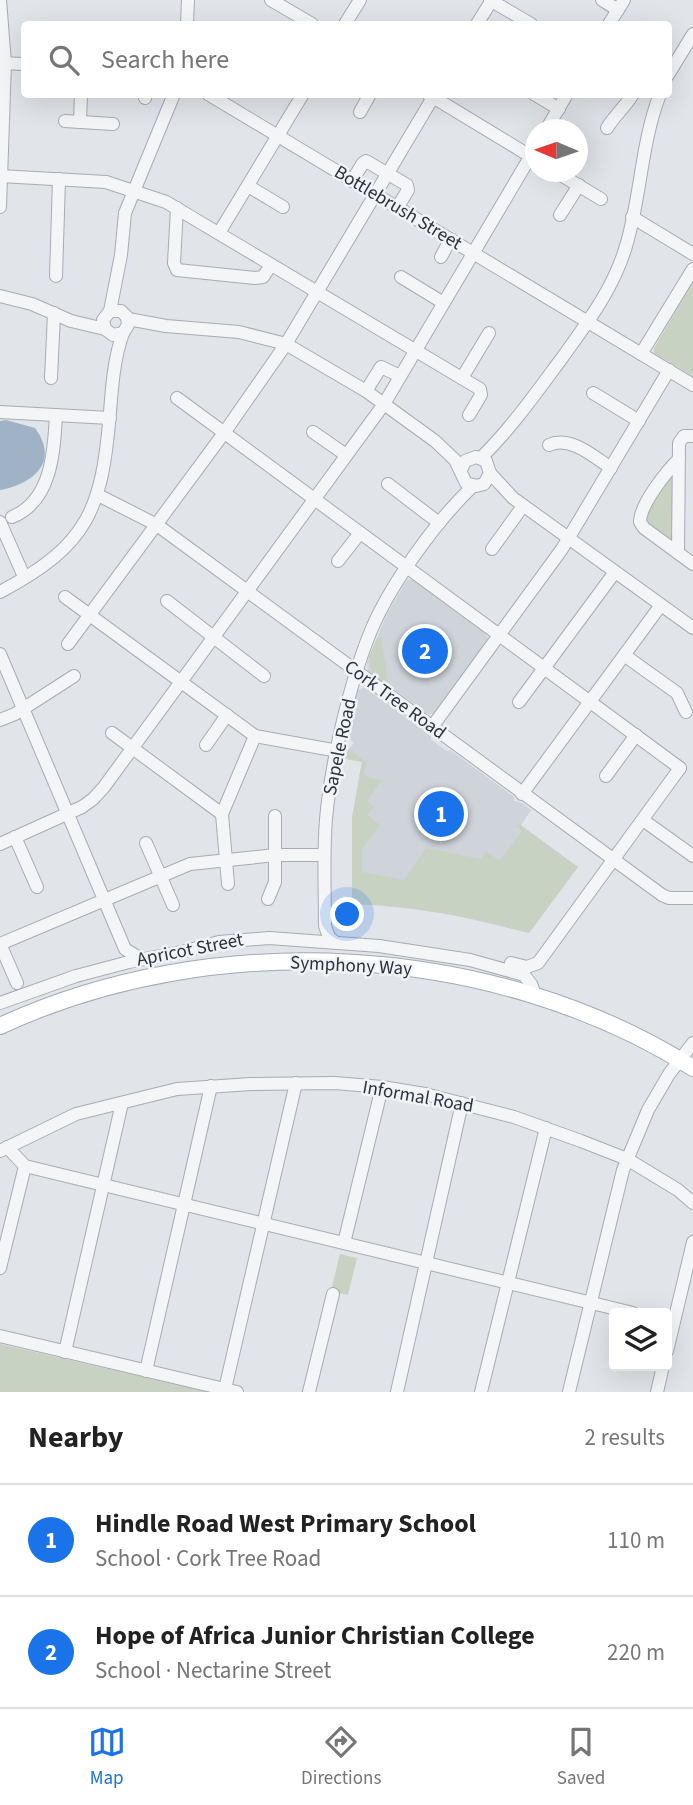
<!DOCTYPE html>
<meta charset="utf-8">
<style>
body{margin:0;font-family:"Source Sans 3",sans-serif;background:#f6f6f6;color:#222}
.controls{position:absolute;right:21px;bottom:21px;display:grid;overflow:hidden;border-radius:7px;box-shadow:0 7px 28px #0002}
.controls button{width:63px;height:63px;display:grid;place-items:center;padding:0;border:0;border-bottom:2px solid #e0e0e0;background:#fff;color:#222;font:35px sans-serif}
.compass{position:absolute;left:525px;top:119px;width:63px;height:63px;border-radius:50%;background:#fff;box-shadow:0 7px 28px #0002;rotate:272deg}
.you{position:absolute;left:348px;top:915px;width:24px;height:24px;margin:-18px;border:5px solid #fff;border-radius:50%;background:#1a73e8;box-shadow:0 0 0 10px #1a73e833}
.badge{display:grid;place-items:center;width:46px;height:46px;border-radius:50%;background:#1a73e8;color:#fff;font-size:23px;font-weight:700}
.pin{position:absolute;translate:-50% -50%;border:4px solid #fff;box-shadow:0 2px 7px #0006}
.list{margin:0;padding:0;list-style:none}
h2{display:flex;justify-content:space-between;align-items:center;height:91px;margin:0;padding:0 28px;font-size:30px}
h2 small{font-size:23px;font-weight:400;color:#767676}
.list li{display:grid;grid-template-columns:46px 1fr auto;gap:21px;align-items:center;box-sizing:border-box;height:112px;padding:0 28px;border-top:2px solid #e0e0e0}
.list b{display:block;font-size:26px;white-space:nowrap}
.list p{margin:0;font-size:23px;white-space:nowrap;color:#767676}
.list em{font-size:23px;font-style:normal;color:#767676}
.icon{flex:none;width:38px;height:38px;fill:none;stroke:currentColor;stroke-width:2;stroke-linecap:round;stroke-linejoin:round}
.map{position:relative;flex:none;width:693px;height:1392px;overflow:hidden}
.search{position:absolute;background:#fff;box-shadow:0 7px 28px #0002;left:21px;right:21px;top:21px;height:77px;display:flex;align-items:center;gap:18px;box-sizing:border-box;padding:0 24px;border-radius:7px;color:#767676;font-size:26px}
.sheet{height:315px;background:#fff}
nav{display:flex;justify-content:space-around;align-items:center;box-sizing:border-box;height:98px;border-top:2px solid #e0e0e0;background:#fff;font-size:19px;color:#767676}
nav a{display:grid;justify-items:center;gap:4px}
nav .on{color:#1a73e8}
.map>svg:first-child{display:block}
.built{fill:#cfd3da}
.green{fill:#c7d2c3}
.water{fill:#9fb2c6}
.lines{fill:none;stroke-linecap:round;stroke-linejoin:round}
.minor-casing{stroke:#a7abb3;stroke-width:14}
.major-casing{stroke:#a1a9b3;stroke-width:18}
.minor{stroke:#f4f5f7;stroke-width:12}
.major{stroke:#fff;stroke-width:16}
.labels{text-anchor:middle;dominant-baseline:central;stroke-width:5;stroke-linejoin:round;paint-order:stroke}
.street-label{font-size:19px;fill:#2b323f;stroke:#f1f3f6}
</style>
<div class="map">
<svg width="693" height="1392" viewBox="0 0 693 1392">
<rect width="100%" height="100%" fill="#e1e4e9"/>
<g class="built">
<polygon points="414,579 486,632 488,640 433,714 428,714 368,671 367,662 387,614 407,580"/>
<polygon points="365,687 431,736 431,740 447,751 450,750 514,797 514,801 522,803 531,810 521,825 578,867 529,933 446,913 381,905 352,904 352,818 362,762 342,758 354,743 347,736 358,690"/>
</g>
<g class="green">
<polygon points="693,282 693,376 654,353 654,348"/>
<polygon points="674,474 673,542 645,525 643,515 667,475"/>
<polygon points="381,637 388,682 385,683 371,673 369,657 377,638"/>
<path d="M 349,749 L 367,763 L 363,773 L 370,778 L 382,780 L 367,801 L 374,807 L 367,815 L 380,825 L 362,849 L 362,872 L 404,880 L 426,848 L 481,859 L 486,851 L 500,861 L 522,831 L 516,826 L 518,824 L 578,867 L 529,933 C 471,917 412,906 352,904 L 352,818 L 362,762 L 342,758 Z"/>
<polygon points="340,1254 357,1258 348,1295 331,1291"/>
<polygon points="0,1344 208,1392 0,1392"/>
</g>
<path class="water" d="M 6,420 L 35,428 C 60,462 33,484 0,490 L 0,421 Z"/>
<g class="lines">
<defs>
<g id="minor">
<polyline points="271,0 312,24"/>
<polyline points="490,0 531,24"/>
<polyline points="602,0 618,10"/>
<polyline points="187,24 188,0"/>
<polyline points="345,24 360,0"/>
<polyline points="477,24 492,0"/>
<polyline points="609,24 624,0"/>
<polyline points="0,63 24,64"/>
<polyline points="668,75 693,34"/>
<polyline points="208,94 693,385"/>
<polyline points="428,94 535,159"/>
<polyline points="534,94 559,109"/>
<polyline points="145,98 146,94"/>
<polyline points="360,112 370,94"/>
<polyline points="65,121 113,124"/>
<polyline points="80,122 81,94"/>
<path d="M 607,128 C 615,115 625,107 633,94"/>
<polyline points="546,130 567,94"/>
<polyline points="556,172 601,199"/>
<polyline points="0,176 106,182 166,202 480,389 481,395 469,415"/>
<polyline points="352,181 363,163 366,161 407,185 408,190 397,208"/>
<polyline points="248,186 283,207"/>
<polyline points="0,207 5,63 0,0"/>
<polyline points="177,208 174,263 177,270 255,278 263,277 271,265"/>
<polyline points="560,215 579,185"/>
<polyline points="632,217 693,254"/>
<polyline points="219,233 303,94"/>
<polyline points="441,257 450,240"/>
<polyline points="56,276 59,179"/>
<polyline points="401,277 442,302"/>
<polyline points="0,296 32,304 71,321 105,329 113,335 123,333 128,325 127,317 121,311 110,311 103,320 105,329"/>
<polyline points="110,311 121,255 125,213 174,94"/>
<polyline points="128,319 166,326 239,332 286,344 366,391 435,441 455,460 466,483 476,486 484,484 490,473 486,461 476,457 465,461 461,470"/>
<polyline points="641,354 693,269"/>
<polyline points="51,378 54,313"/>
<polyline points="462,378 489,333"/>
<polyline points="366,391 381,367 400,376"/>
<polyline points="593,393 639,421"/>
<polyline points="177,398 680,768"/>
<polyline points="0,412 110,418"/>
<polyline points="313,432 346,455"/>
<path d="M 549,445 C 570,435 594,457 611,468"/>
<path d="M 481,458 C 512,427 536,393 562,358 C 587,323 614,288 626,246 C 641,197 641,143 660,94"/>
<path d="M 679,459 C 667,471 640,504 640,522 L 644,528 L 693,564"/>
<polyline points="490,473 513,498 693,628"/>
<polyline points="388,484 439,523"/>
<polyline points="98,495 157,525 662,895 669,898 693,898"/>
<path d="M 12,517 C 52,501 54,451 56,415"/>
<polyline points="0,522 22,572"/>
<polyline points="492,549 523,506"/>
<polyline points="678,553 679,443 684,436 693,436"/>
<polyline points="338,561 360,533"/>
<path d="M 0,592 C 89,545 102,509 110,412 C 112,386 114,358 123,333"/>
<polyline points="65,597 255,736 338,751"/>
<polyline points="167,601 264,676"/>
<polyline points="68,644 224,433 286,344 435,94"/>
<polyline points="0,654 125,949 141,959"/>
<polyline points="624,655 677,693 686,712"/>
<polyline points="519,702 615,572"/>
<polyline points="0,720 15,714 74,676"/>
<polyline points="432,727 562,549 669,370"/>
<polyline points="112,733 222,814"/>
<polyline points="206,745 227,715"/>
<polyline points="606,776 636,735"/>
<polyline points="522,794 661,605"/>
<polyline points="643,820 693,856"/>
<polyline points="15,837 37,887"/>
<polyline points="146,843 173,905"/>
<polyline points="0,844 82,807 93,799 104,787 384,404 536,147"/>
<polyline points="228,884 222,814 255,736"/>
<polyline points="268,899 275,882 275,816"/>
<path d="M 336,943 L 329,937 L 325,926 C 325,890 323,855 326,819 C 331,764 349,685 370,633 C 389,586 436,521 473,486"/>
<polyline points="0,944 190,864 276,855 324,855"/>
<polyline points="0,944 17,983"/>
<polyline points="511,963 527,967 538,963 680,768"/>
<polyline points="0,1003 76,976 129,962 186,951 219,942 269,938 379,946 470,960 524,975 531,984 536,997"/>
<polyline points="7,1147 25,1166 633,1313"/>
<polyline points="0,1151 76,1114 177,1089 251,1084 335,1083 382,1087 425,1094 514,1117 581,1141 627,1159 678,1190 693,1203"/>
<polyline points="344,1243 382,1087"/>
<polyline points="0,1268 25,1166"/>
<polyline points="0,1336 237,1392"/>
<polyline points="667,1351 693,1242"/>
<polyline points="65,1352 122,1103"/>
<polyline points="146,1371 211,1086"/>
<polyline points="225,1389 296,1083"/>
<polyline points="309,1392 333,1294"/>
<polyline points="397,1392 462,1103"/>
<polyline points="481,1392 546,1128"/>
<polyline points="569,1392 623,1170 648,1110 669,1074 693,1043"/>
<polyline points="657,1392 663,1366"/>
</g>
<path id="major" d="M 0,1026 C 213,927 494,942 693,1068"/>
</defs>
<use href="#minor" class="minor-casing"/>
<use href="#major" class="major-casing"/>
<use href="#minor" class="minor"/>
<use href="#major" class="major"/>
</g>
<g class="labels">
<g class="street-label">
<text transform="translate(398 208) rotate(31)">Bottlebrush Street</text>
<text transform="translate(395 700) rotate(36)">Cork Tree Road</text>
<text transform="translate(340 747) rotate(-78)">Sapele Road</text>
<text transform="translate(190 950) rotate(-11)">Apricot Street</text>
<text transform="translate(351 966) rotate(3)">Symphony Way</text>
<text transform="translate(418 1097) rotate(10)">Informal Road</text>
</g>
</g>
</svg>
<div class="controls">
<button><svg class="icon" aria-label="layers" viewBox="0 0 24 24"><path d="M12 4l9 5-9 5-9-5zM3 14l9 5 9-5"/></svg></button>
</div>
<svg class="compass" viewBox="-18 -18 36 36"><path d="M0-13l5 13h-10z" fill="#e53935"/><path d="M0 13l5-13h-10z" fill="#767676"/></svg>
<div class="you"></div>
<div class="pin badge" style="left:441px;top:814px">1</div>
<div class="pin badge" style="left:425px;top:651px">2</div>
<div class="search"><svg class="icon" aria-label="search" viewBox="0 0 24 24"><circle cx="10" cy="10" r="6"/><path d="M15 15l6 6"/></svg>Search here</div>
</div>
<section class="sheet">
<h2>Nearby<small>2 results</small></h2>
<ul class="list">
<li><span class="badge">1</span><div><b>Hindle Road West Primary School</b><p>School · Cork Tree Road</p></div><em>110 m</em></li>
<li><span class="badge">2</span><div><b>Hope of Africa Junior Christian College</b><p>School · Nectarine Street</p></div><em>220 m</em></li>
</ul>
</section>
<nav>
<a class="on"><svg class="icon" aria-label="map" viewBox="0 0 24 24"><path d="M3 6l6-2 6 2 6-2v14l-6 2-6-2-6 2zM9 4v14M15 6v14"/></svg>Map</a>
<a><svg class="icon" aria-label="directions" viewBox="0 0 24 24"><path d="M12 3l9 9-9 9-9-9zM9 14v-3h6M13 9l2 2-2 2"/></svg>Directions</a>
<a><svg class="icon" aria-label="saved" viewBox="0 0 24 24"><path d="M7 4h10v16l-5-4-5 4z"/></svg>Saved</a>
</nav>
